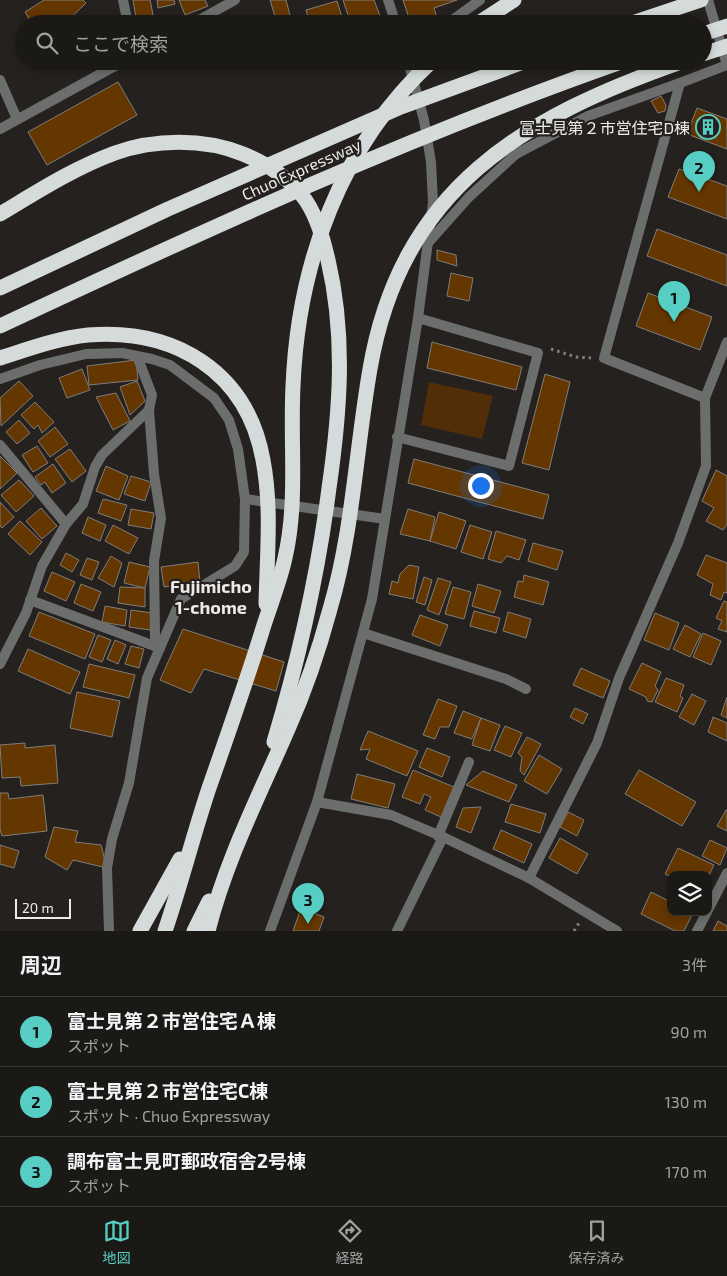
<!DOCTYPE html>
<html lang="ja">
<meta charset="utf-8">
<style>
body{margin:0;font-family:"Exo 2","Noto Sans JP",sans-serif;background:#24221f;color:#f1f3f6}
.controls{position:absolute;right:15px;bottom:15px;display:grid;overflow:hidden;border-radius:10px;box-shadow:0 2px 8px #0003}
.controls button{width:45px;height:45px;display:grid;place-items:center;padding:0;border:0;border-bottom:1px solid #393835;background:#1b1916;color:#f1f3f6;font:25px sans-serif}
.scale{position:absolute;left:15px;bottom:12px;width:56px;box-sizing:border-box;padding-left:5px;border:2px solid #edebe9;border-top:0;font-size:14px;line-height:18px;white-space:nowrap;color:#edebe9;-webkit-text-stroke:4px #24211e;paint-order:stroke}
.you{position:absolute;left:480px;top:485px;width:18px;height:18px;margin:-12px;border:4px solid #fff;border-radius:50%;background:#1a73e8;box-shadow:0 0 0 8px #1a73e833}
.badge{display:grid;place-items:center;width:32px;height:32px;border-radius:50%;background:#56cec3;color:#111;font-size:16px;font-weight:700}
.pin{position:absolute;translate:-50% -41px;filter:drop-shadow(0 1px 2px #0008)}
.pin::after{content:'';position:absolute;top:26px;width:18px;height:15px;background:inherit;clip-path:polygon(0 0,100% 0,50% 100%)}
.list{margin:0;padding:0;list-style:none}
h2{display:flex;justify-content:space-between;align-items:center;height:65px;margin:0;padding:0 20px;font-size:21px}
h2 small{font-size:16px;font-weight:400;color:#a0a0a1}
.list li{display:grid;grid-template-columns:32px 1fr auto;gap:15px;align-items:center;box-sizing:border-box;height:70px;padding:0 20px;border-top:1px solid #393835}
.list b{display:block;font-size:19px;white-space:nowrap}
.list p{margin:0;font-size:16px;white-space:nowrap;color:#a0a0a1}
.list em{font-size:16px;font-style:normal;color:#a0a0a1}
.icon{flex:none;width:28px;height:28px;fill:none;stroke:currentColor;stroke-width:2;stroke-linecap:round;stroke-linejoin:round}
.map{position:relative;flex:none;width:727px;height:931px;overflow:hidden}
.search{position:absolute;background:#1b1916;box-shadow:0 2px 8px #0003;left:15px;right:15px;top:15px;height:55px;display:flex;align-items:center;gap:12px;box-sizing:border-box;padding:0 18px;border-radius:28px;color:#a0a0a1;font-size:19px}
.sheet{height:275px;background:#1b1916}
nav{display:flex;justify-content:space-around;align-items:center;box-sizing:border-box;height:70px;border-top:1px solid #393835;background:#1b1916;font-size:14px;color:#a0a0a1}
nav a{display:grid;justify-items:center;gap:2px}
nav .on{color:#56cec3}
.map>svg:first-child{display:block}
.green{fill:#512e08}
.building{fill:#643600;stroke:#807d7a}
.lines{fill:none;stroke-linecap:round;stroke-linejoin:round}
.path{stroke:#82807d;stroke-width:3;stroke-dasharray:2.5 4;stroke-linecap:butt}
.service{stroke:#6c6e6e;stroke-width:10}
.minor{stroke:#6c6e6e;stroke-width:10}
.tertiary{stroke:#6c6e6e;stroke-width:10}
.motorway{stroke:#d5dbda;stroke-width:15}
.labels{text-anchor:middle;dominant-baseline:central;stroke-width:4.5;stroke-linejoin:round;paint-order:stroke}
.poi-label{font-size:16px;fill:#edebe9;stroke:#24211e;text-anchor:end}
.street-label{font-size:16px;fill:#edebe9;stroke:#24211e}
.neighbourhood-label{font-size:18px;font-weight:bold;fill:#edebe9;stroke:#24211e}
</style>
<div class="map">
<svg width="727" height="931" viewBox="0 0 727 931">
<rect width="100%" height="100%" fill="#24211e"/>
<polygon class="green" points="429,382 493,396 482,439 421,425"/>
<g class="building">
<polygon points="44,0 83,0 86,3 64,24 32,24 25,12"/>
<polygon points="133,0 150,0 155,24 137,24"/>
<polygon points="157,0 174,0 175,4 158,8"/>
<polygon points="179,0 205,0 208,6 185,15"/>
<polygon points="270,0 286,0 291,19 277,23"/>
<polygon points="343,0 374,0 383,24 351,24"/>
<polygon points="403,0 457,0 434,8 437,18 420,24 411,24"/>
<polygon points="337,1 344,24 310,24 306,10"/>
<polygon points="119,17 121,24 99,24 99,21"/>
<polygon points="118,82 137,115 47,165 28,132"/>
<polygon points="661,96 666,105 665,111 658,113 651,101"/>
<polygon points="697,108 727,119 727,149 687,134"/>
<polygon points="679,169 727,186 727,219 668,197"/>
<polygon points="657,229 727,255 727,286 647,256"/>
<polygon points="437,250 456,255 457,266 437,260"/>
<polygon points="451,273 473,278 469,301 447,296"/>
<polygon points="648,293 712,317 700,350 636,326"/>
<polygon points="432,342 522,367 516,390 427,368"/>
<polygon points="136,360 138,380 89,385 87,366"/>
<polygon points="82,369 90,390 67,398 59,378"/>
<polygon points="545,374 570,382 549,470 522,463"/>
<polygon points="19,381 33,396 1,426 0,398"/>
<polygon points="137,381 145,401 130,415 120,387"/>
<polygon points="116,393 130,421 113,430 96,397"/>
<polygon points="35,402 54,422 42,433 38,425 34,429 21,415"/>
<polygon points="19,420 30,433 17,444 6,432"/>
<polygon points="55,427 68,444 50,457 38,441"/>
<polygon points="37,446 48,463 33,472 22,455"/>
<polygon points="70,449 86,471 72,482 55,459"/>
<polygon points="0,456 17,473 0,489"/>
<polygon points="414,459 549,495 543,519 408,483"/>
<polygon points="53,464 66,483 52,493 45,482 41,485 35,477"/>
<polygon points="106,466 128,476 119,500 96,491"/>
<polygon points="716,470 727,476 727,524 723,530 706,521 714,508 702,501"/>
<polygon points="131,476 151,482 145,501 124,494"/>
<polygon points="19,480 34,496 16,512 1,495"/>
<polygon points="103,499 127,505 121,521 98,513"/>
<polygon points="0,502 14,517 2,528 0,526"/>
<polygon points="41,508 57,526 42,539 26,521"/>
<polygon points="131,509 154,513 151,529 128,525"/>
<polygon points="408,509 435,517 430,541 400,534"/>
<polygon points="439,512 466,521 456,549 430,541"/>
<polygon points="88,517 106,525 100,541 82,533"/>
<polygon points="20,521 42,542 30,555 8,534"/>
<polygon points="113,525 138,538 129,554 105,541"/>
<polygon points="470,525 492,532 483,559 461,552"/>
<polygon points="496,531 526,540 519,560 507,556 501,563 488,559"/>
<polygon points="533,543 563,551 557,570 528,561"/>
<polygon points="66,553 79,560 72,572 60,565"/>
<polygon points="706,555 727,563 727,593 724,592 721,600 710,595 713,584 697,575"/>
<polygon points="111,556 122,563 114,587 98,578"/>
<polygon points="87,558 99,562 92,580 80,575"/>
<polygon points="129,562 150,567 145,588 124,583"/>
<polygon points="198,562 200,582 164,587 161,567"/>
<polygon points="409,565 419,567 413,599 389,594 392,581 398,583 400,574"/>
<polygon points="52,572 75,582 66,601 44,591"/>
<polygon points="524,575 549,582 543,605 514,597 518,581 523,582"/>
<polygon points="424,577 432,580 425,605 416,602"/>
<polygon points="438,578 451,582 439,615 427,610"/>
<polygon points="81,584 101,592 93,611 74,603"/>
<polygon points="478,584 501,591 494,613 472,606"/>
<polygon points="120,587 145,588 145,607 118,603"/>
<polygon points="453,587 471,592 464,619 445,614"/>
<polygon points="724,601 727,602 727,632 718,629 722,621 716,618"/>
<polygon points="105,606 127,610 125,626 102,622"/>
<polygon points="131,610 152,613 150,630 129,627"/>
<polygon points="474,611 500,618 496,633 470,626"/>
<polygon points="39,612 95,634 85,659 29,636"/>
<polygon points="508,612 531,619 526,638 503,631"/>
<polygon points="655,613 679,623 669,650 644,640"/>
<polygon points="420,615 448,625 440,646 412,635"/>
<polygon points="685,625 701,634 690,657 673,649"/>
<polygon points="183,629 284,662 276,691 204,669 191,693 160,680"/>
<polygon points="703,633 721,641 711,665 693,657"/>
<polygon points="98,635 111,640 102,662 89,657"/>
<polygon points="115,640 126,645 118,664 107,659"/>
<polygon points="131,646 144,649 139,668 125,664"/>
<polygon points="28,649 80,672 70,694 18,671"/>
<polygon points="642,663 661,672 655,686 658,690 652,702 647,701 646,697 629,689"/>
<polygon points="89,664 135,675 129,698 83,687"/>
<polygon points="581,668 610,681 603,698 573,685"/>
<polygon points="666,678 684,685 680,696 683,698 677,712 655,702"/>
<polygon points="77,692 120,701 112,737 70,728"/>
<polygon points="692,694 706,701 694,725 679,717"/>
<polygon points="727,697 727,718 721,715"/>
<polygon points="438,699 457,706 449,727 440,727 435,739 423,735"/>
<polygon points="575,708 588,714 583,724 570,717"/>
<polygon points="463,711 481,718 472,739 454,733"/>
<polygon points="713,717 727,723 727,741 708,732"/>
<polygon points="481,718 500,725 490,751 472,745"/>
<polygon points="505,726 522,733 511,757 494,750"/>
<polygon points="368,731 418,751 407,776 366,759 370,749 360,750"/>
<polygon points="527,737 541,744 524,775 520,771 522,757 518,753"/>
<polygon points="25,743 25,748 55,745 58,783 21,786 20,777 2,778 0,745"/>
<polygon points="427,748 450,757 442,777 419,767"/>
<polygon points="539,755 562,769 547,794 524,781"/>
<polygon points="413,770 454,787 441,817 425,810 431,797 424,794 420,804 402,797"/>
<polygon points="639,770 696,802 682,826 625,794"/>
<polygon points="483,771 517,785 509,802 466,785"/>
<polygon points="357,774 395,784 388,808 351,799"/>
<polygon points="0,793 8,793 9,799 43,795 47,831 2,836 0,830"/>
<polygon points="511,804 546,814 540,833 505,822"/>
<polygon points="481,807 471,833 456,827 463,808"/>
<polygon points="726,810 727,810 727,831 717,826"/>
<polygon points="568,812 584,820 577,836 560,827"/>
<polygon points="54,827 78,831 75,842 101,845 107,868 73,860 67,870 45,857"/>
<polygon points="501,830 532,844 524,863 493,849"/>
<polygon points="560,838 588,854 577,874 549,858"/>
<polygon points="710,840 727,848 720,865 702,856"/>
<polygon points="0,845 19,851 14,868 0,864"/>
<polygon points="678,848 714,865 708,877 708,875 671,875 671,877 665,874"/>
<polygon points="651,892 671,902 671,912 693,913 684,931 675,931 641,914"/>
<polygon points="301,908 324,917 319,931 293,931"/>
<polygon points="718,921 727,926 727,931 713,931"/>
</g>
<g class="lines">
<g class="path">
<polyline points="551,349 576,357 591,358"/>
<polyline points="574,931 579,923"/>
</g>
<g class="service">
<polyline points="0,80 17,119"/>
<polyline points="397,437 509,466 538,353 418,318"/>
<polyline points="0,445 66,524"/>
<polyline points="30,600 160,648"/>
<polyline points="438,836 469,762"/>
<polyline points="708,910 727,873"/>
<polyline points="697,931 707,912"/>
</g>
<g class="minor">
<polyline points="123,0 128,24"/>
<polyline points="708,0 727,65"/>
<polyline points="192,24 235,0"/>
<polyline points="447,24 480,0"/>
<polyline points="0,129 124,61"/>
<polyline points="428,243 469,197 516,154 588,116 680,83"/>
<polyline points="0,379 40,365 86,354 122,353 152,359 170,365 214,398 229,420 238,449 245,499 244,552 235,566 181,599 147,678 129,783 112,839 107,868 109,931"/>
<polyline points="705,398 604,358 680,83 727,65"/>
<polyline points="149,410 154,474 161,518 154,561 155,637 160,648"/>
<polyline points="245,499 385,519"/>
<polyline points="363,633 506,679 526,689"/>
<polyline points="0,664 26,613 42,566 66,524 83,504 95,467 102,455 149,410 152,395 137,356"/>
<polyline points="317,802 391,815 443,837 529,878 617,931"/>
<polyline points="529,878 597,743 619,678 678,543 706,466 705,398 727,342"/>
<polyline points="397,931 443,837"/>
</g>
<g class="tertiary">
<polyline points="388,0 396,24"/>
<polyline points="270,931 317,802 372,599 418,318 433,203 431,162 424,120 408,61"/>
</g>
<g class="motorway">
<polyline points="477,24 514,0"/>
<polyline points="629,24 701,0"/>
<polyline points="703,34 727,26"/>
<polyline points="703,54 727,46"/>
<path d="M 0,214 C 37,192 74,168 115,153 C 154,139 204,138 243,154 C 265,163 285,175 301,194 C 316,212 323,238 328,260 C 346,336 340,412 329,488 C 318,574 299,658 274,742"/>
<polyline points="0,288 168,209 401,107 526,61"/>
<path d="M 0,326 C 205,230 410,136 624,61"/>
<path d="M 0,358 C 28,349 58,338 88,335 C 174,328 247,371 263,460 C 272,507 267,556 266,604"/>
<polyline points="140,931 180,859"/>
<path d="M 165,931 C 181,884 193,836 209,788 C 228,734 247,680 264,625 C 271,603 280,581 285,558 C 298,502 290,444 293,386 C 298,264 340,146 432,61"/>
<polyline points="194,931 209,901"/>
<path d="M 208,931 C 226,860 259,796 288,729 C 305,691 319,650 330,609 C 353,531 356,449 370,369 C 401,188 523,117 684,61"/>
</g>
</g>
<defs>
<symbol id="building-ring" viewBox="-11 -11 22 22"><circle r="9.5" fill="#24211e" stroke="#56cec3" stroke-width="1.5"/><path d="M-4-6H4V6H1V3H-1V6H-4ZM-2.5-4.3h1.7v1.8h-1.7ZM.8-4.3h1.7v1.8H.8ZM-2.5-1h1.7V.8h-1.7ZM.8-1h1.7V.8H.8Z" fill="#56cec3"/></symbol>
</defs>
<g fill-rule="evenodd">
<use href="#building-ring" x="694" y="113" width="28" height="28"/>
</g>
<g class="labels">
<g class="poi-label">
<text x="690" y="127">富士見第２市営住宅D棟</text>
</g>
<g class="street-label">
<text transform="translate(301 169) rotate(-24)">Chuo Expressway</text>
</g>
<g class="neighbourhood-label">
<text x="211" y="586">Fujimicho<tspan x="211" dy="21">1-chome</tspan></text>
</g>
</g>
</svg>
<div class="controls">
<button><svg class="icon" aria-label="layers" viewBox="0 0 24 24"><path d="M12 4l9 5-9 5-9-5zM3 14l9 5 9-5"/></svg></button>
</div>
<div class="scale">20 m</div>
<div class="you"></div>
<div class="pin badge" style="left:674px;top:322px">1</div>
<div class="pin badge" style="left:699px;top:192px">2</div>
<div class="pin badge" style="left:308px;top:924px">3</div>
<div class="search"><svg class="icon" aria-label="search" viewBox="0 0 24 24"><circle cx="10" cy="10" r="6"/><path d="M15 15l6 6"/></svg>ここで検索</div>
</div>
<section class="sheet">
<h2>周辺<small>3件</small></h2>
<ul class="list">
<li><span class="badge">1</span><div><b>富士見第２市営住宅Ａ棟</b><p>スポット</p></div><em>90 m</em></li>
<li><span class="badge">2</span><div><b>富士見第２市営住宅C棟</b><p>スポット · Chuo Expressway</p></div><em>130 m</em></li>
<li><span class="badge">3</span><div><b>調布富士見町郵政宿舎2号棟</b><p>スポット</p></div><em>170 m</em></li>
</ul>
</section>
<nav>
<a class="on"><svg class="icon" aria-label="map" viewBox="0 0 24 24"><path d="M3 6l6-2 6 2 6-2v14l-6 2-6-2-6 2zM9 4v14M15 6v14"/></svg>地図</a>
<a><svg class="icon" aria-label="directions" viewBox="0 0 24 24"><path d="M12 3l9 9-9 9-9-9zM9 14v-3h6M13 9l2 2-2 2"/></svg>経路</a>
<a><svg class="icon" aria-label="saved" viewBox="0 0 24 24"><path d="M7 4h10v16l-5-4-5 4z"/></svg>保存済み</a>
</nav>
